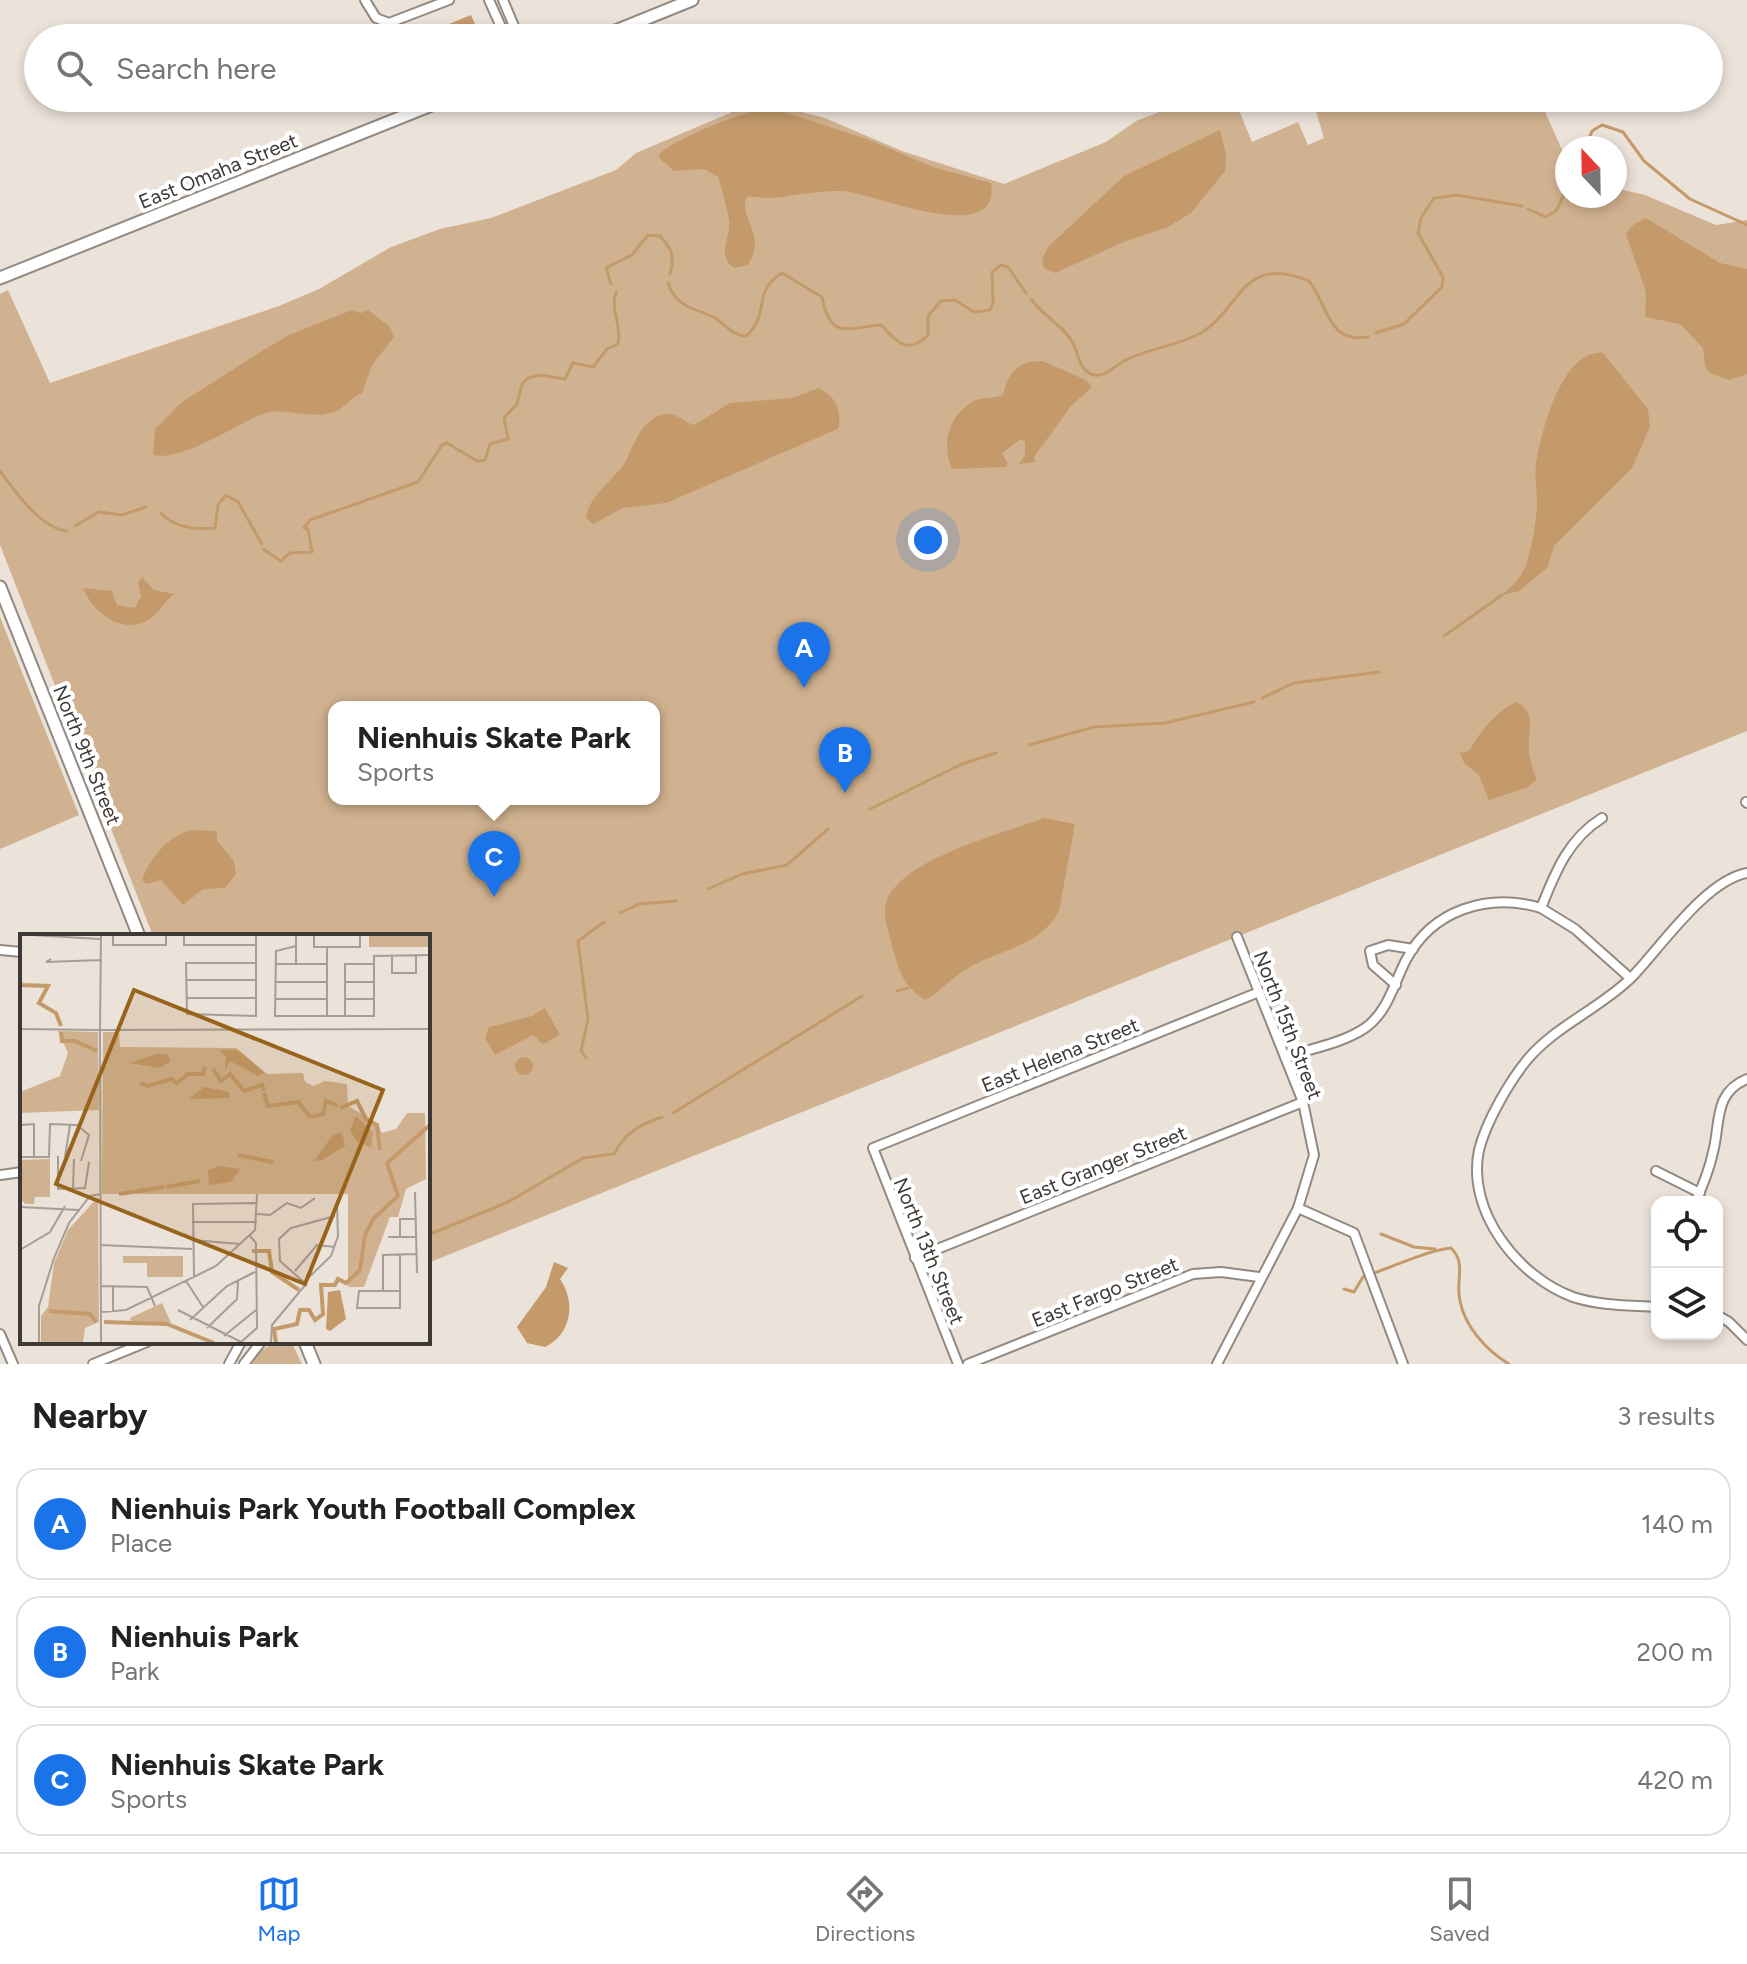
<!DOCTYPE html>
<style>
body{margin:0;font-family:Figtree,sans-serif;background:#f6f6f6;color:#222}
.controls{position:absolute;right:24px;bottom:24px;display:grid;overflow:hidden;border-radius:16px;box-shadow:0 4px 12px #0003}
.controls button{width:72px;height:72px;display:grid;place-items:center;padding:0;border:0;border-bottom:2px solid #e0e0e0;background:#fff;color:#222;font:40px sans-serif}
.compass{position:absolute;left:1555px;top:136px;width:72px;height:72px;border-radius:50%;background:#fff;box-shadow:0 4px 12px #0003;rotate:338deg}
.you{position:absolute;left:928px;top:540px;width:28px;height:28px;margin:-20px;border:6px solid #fff;border-radius:50%;background:#1a73e8;box-shadow:0 0 0 12px #1a73e833}
.badge{display:grid;place-items:center;width:52px;height:52px;border-radius:50%;background:#1a73e8;color:#fff;font-size:26px;font-weight:700}
.pin{position:absolute;translate:-50% -66px;filter:drop-shadow(0 2px 4px #0008)}
.pin::after{content:'';position:absolute;top:42px;width:28px;height:24px;background:inherit;clip-path:polygon(0 0,100% 0,50% 100%)}
.popup{position:absolute;left:328px;top:701px;width:332px;height:104px;box-sizing:border-box;display:grid;place-content:center;border-radius:16px;background:#fff;filter:drop-shadow(0 2px 6px #0005);font-size:26px;white-space:nowrap;color:#767676}
.popup b{font-size:30px;color:#222}
.popup::after{content:'';position:absolute;left:50%;top:100%;margin-left:-16px;border:16px solid transparent;border-top-color:#fff}
.list{margin:0;padding:0;list-style:none}
h2{display:flex;justify-content:space-between;align-items:center;height:104px;margin:0;padding:0 32px;font-size:34px}
h2 small{font-size:26px;font-weight:400;color:#767676}
.list li{display:grid;grid-template-columns:52px 1fr auto;gap:24px;align-items:center;box-sizing:border-box;height:112px;margin:0 16px 16px;padding:0 16px;border:2px solid #e0e0e0;border-radius:24px}
.list b{display:block;font-size:30px;white-space:nowrap}
.list p{margin:0;font-size:26px;white-space:nowrap;color:#767676}
.list em{font-size:26px;font-style:normal;color:#767676}
.icon{flex:none;width:44px;height:44px;fill:none;stroke:currentColor;stroke-width:2;stroke-linecap:round;stroke-linejoin:round}
.map{position:relative;flex:none;width:1747px;height:1364px;overflow:hidden}
.search{position:absolute;background:#fff;box-shadow:0 4px 12px #0003;left:24px;right:24px;top:24px;height:88px;display:flex;align-items:center;gap:20px;box-sizing:border-box;padding:0 28px;border-radius:44px;color:#767676;font-size:30px}
.sheet{height:488px;background:#fff}
nav{display:flex;justify-content:space-around;align-items:center;box-sizing:border-box;height:112px;border-top:2px solid #e0e0e0;background:#fff;font-size:22px;color:#767676}
nav a{display:grid;justify-items:center;gap:4px}
nav .on{color:#1a73e8}
.map>svg:first-child{display:block}
.green{fill:#d1b290;fill-rule:evenodd}
.water{fill:#c49a6b}
.lines{fill:none;stroke-linecap:round;stroke-linejoin:round}
.stream{stroke:#c49a6b;stroke-width:3}
.street-casing{stroke:#928981;stroke-width:12}
.secondary-casing{stroke:#928981;stroke-width:15}
.street{stroke:#fff;stroke-width:8}
.secondary{stroke:#fff;stroke-width:11}
.labels{text-anchor:middle;dominant-baseline:central;stroke-width:8;stroke-linejoin:round;paint-order:stroke}
.street-label{font-size:20px;fill:#3d3936;stroke:#fff}
.inset-river{fill:none;stroke:#c49a6b;stroke-width:4}
.inset-road{fill:none;stroke:#a59e98;stroke-width:2}
.view{fill:#98631a;fill-opacity:0.15;stroke:#98631a;stroke-width:4}
.inset-edge{fill:none;stroke:#3d3936;stroke-width:4}
</style>
<div class="map">
<svg width="1747" height="1364" viewBox="0 0 1747 1364">
<rect width="100%" height="100%" fill="#ebe2d9"/>
<g class="green">
<path d="M 1196,98 L 1234,98 L 1252,142 L 1298,122 L 1308,145 L 1324,138 L 1316,111 L 1344,98 L 1539,98 L 1567,161 L 1567,196 L 1615,196 L 1615,188 L 1645,195 L 1716,225 L 1747,220 L 1747,731 L 428,1263 L 428,936 L 153,936 L 0,545 L 0,294 L 8,290 L 50,383 L 279,306 L 319,289 L 391,247 L 440,229 L 491,218 L 616,170 L 636,153 L 758,101 L 825,118 L 902,151 L 1004,184 L 1106,142 L 1136,121 ZM 334,707 L 654,707 L 654,799 L 334,799 Z"/>
<polygon points="0,617 79,815 0,849"/>
<polygon points="275,1342 292,1343 302,1364 252,1364 259,1352"/>
</g>
<g class="water">
<polygon points="471,15 481,38 415,38"/>
<path d="M 771,108 L 867,139 L 933,167 L 991,183 C 1002,250 870,192 843,191 C 819,190 794,196 770,198 C 762,199 755,195 746,198 C 740,221 767,234 748,265 L 734,268 C 715,254 732,237 729,220 C 726,205 723,192 718,177 L 704,169 L 674,171 L 659,158 L 660,153 C 679,137 746,110 771,108 Z"/>
<polygon points="1220,130 1226,155 1225,171 1191,213 1166,228 1126,241 1055,273 1044,268 1042,260 1048,247 1124,176"/>
<polygon points="1646,218 1720,263 1747,269 1747,374 1729,380 1710,373 1705,366 1703,348 1680,324 1645,317 1646,292 1626,234 1633,225"/>
<path d="M 352,310 L 361,313 L 368,310 L 390,327 L 394,337 L 372,365 L 362,393 C 349,398 344,410 331,413 C 306,420 282,404 257,416 C 237,426 172,465 153,454 L 155,429 L 182,402 L 262,351 L 289,335 Z"/>
<path d="M 1603,353 L 1648,409 L 1650,427 L 1632,468 L 1554,546 L 1547,568 L 1519,591 L 1502,595 C 1514,585 1522,576 1527,562 C 1531,551 1538,512 1537,502 C 1537,489 1534,478 1536,465 C 1541,432 1562,349 1603,353 Z"/>
<path d="M 1043,361 L 1086,380 L 1092,387 L 1071,406 L 1034,457 L 1035,462 L 1019,464 L 1025,455 L 1025,442 L 1021,439 L 1002,453 L 1008,464 L 1006,467 L 952,469 C 941,444 948,417 972,402 C 981,396 994,399 1003,395 C 1008,372 1019,360 1043,361 Z"/>
<path d="M 819,388 C 836,397 841,409 839,428 L 833,431 L 666,503 L 623,508 L 593,524 L 586,518 C 588,498 609,483 621,468 C 633,454 636,423 661,415 C 676,410 682,422 694,425 L 730,403 L 792,398 Z"/>
<path d="M 142,577 L 154,590 L 174,594 C 163,602 160,613 148,620 C 122,635 93,613 83,588 L 112,591 L 117,605 L 135,608 L 141,596 L 138,583 Z"/>
<path d="M 1516,702 C 1538,713 1527,729 1529,748 C 1529,759 1533,770 1537,780 L 1526,788 L 1489,800 L 1478,774 L 1464,763 L 1460,753 L 1469,751 C 1480,732 1496,711 1516,702 Z"/>
<path d="M 1044,818 L 1075,824 L 1059,911 C 1041,947 996,950 965,970 C 950,979 940,992 925,1000 C 903,986 898,969 892,945 C 889,932 882,915 886,903 C 899,859 1005,833 1044,818 Z"/>
<path d="M 190,830 L 217,831 L 217,841 L 234,861 L 236,874 L 225,888 L 203,889 L 183,905 L 161,880 L 146,884 L 142,880 C 151,857 166,838 190,830 Z"/>
<polygon points="545,1008 560,1035 543,1044 533,1035 495,1055 485,1038 489,1027 532,1016"/>
<circle cx="524" cy="1066" r="9"/>
<path d="M 554,1262 L 568,1268 L 560,1279 C 576,1302 572,1334 545,1347 L 527,1343 L 517,1327 L 546,1287 Z"/>
</g>
<g class="lines">
<g class="stream">
<polyline points="1585,148 1592,131 1602,125 1623,132 1644,161 1690,199 1747,225"/>
<polyline points="1528,209 1546,217 1556,211 1567,189"/>
<path d="M 668,283 C 676,307 693,308 713,317 C 725,323 732,336 746,336 C 771,315 751,292 782,273 L 822,297 C 830,340 846,328 881,325 C 896,341 908,356 928,335 L 928,316 L 941,301 L 955,300 L 974,312 L 990,310 L 993,303 L 992,272 L 1001,265 L 1008,267 L 1026,293"/>
<path d="M 611,284 L 606,268 L 632,255 L 648,235 L 660,236 C 672,249 675,256 670,274"/>
<path d="M 1031,299 C 1044,317 1065,327 1073,343 C 1078,353 1079,369 1091,374 C 1104,379 1113,367 1124,361 C 1146,349 1176,346 1199,334 C 1242,310 1240,253 1309,281 C 1328,304 1327,344 1368,337"/>
<polyline points="1376,333 1404,324 1442,287 1443,277 1418,233 1421,218 1434,198 1457,195 1522,206"/>
<path d="M 0,471 C 15,491 40,528 67,531"/>
<path d="M 161,513 C 175,528 195,530 215,528 L 218,505 L 226,495 L 238,502 L 262,544"/>
<polyline points="75,526 99,512 122,515 146,507"/>
<path d="M 263,549 L 281,561 L 290,553 L 312,552 L 308,529 L 304,528 L 310,520 L 418,482 L 442,445 L 447,443 L 477,461 L 485,460 L 490,444 L 508,439 L 504,418 L 517,404 L 522,384 L 528,378 L 541,375 L 565,379 L 573,363 L 593,367 L 607,349 L 618,344 C 622,326 610,309 616,292"/>
<polyline points="1444,636 1502,595"/>
<polyline points="1262,698 1294,683 1379,672"/>
<polyline points="1029,745 1094,727 1165,723 1254,702"/>
<polyline points="870,809 962,764 996,753"/>
<polyline points="708,889 742,874 787,865 828,829"/>
<polyline points="620,913 639,904 676,901"/>
<polyline points="897,991 908,988"/>
<polyline points="586,1058 581,1051 588,1019 578,941 604,922"/>
<polyline points="673,1113 862,996"/>
<polyline points="1381,1234 1414,1247 1435,1249"/>
<path d="M 428,1235 L 508,1202 L 583,1158 L 614,1154 C 625,1133 640,1124 662,1117"/>
<path d="M 1344,1289 L 1354,1292 L 1363,1277 C 1388,1269 1428,1250 1451,1248 C 1467,1263 1455,1282 1460,1301 C 1465,1327 1487,1351 1509,1364"/>
</g>
<defs>
<g id="street">
<polyline points="365,0 376,18 389,23 449,0"/>
<polyline points="489,0 506,38"/>
<polyline points="503,0 519,38"/>
<polyline points="1746,802 1747,803"/>
<polyline points="1541,908 1575,929 1630,978"/>
<polyline points="0,950 22,952"/>
<polyline points="1396,985 1373,965 1370,951 1388,945 1413,949"/>
<path d="M 1285,1057 C 1310,1049 1343,1043 1365,1028 C 1388,1012 1394,983 1406,960 C 1432,910 1488,892 1541,908 C 1555,873 1568,839 1602,818"/>
<polyline points="1656,1171 1700,1193"/>
<polyline points="0,1175 22,1172"/>
<path d="M 1695,1202 C 1704,1184 1710,1167 1714,1148 C 1720,1120 1715,1092 1747,1079"/>
<polyline points="1298,1208 1354,1233 1403,1364"/>
<polyline points="915,1258 1303,1102"/>
<path d="M 1657,1307 C 1629,1305 1601,1306 1573,1297 C 1518,1277 1466,1211 1479,1150 C 1486,1122 1509,1082 1527,1060 C 1555,1026 1601,1008 1632,977 C 1661,947 1705,881 1747,873"/>
<polyline points="1717,1315 1729,1322 1747,1340"/>
<polyline points="0,1334 13,1364"/>
<polyline points="93,1364 147,1342"/>
<polyline points="229,1364 241,1342"/>
<polyline points="244,1364 261,1342"/>
<polyline points="958,1364 873,1148 1259,992"/>
<polyline points="968,1364 1193,1274 1221,1272 1259,1277"/>
<polyline points="1217,1364 1298,1208 1314,1155 1303,1102 1237,937"/>
</g>
<g id="secondary">
<polyline points="598,38 692,0"/>
<polyline points="0,278 449,98"/>
<polyline points="0,587 139,936"/>
<polyline points="305,1342 314,1364"/>
</g>
</defs>
<use href="#street" class="street-casing"/>
<use href="#secondary" class="secondary-casing"/>
<use href="#street" class="street"/>
<use href="#secondary" class="secondary"/>
</g>
<g class="labels">
<g class="street-label">
<text transform="translate(218 171) rotate(-22)">East Omaha Street</text>
<text transform="translate(87 755) rotate(68)">North 9th Street</text>
<text transform="translate(1288 1025) rotate(69)">North 15th Street</text>
<text transform="translate(1060 1055) rotate(-22)">East Helena Street</text>
<text transform="translate(1103 1165) rotate(-22)">East Granger Street</text>
<text transform="translate(929 1251) rotate(68)">North 13th Street</text>
<text transform="translate(1105 1292) rotate(-22)">East Fargo Street</text>
</g>
</g>
<g transform="translate(20 934)">
<rect width="410" height="410" fill="#ebe2d9"/>
<path d="M 349,1 L 409,1 L 409,13 L 349,13 ZM 38,97 L 78,98 L 79,176 L 0,179 L 0,158 L 40,142 L 48,119 ZM 83,98 L 99,98 L 100,113 L 216,114 L 247,140 L 283,139 L 285,148 L 293,152 L 305,147 L 327,150 L 328,172 L 357,189 L 362,199 L 376,195 L 387,179 L 405,179 L 406,245 L 386,255 L 378,283 L 370,283 L 344,353 L 328,353 L 328,260 L 82,260 ZM 30,225 L 30,263 L 15,263 L 14,270 L 5,270 L 0,264 L 0,226 ZM 78,263 L 79,388 L 65,394 L 63,409 L 21,409 L 21,382 L 28,373 L 34,329 L 48,296 ZM 103,322 L 163,322 L 163,343 L 127,343 L 127,329 L 103,329 ZM 142,369 L 151,389 L 111,387 L 110,384 Z" fill="#d1b290"/>
<path d="M 199,116 L 218,116 L 245,139 L 238,142 L 210,127 L 205,137 L 206,122 ZM 136,120 L 147,120 L 151,127 L 139,134 L 110,129 ZM 184,153 L 209,158 L 210,164 L 169,165 ZM 336,182 L 353,199 L 351,214 L 337,208 L 330,196 ZM 322,198 L 325,212 L 302,226 L 294,227 L 313,201 ZM 200,232 L 220,235 L 211,248 L 189,251 L 188,236 ZM 320,356 L 326,385 L 310,397 L 306,395 L 308,358 Z" fill="#c49a6b"/>
<path class="inset-river" d="M 0,46 L 1,51 L 28,52 L 19,69 L 36,79 L 41,92M 41,98 L 42,107 L 55,107 L 77,117M 193,135 L 201,147 L 210,140 L 224,157 L 242,151 L 244,157M 120,149 L 127,152 L 152,145 L 157,149 L 168,140 L 183,140 L 185,133M 244,159 L 248,172 L 278,168 L 290,183M 320,174 L 337,167 L 346,185 L 357,191 L 360,216M 291,183 L 303,180 L 306,167 L 318,172M 218,221 L 253,228M 146,253 L 180,247M 99,260 L 144,253M 345,301 L 354,284 L 378,262 L 367,229 L 410,191M 232,317 L 249,317 L 252,338 L 279,356M 29,377 L 70,380 L 76,388M 84,388 L 147,390 L 194,409M 256,409 L 254,395 L 277,390 L 280,376 L 289,376 L 295,386 L 303,380 L 301,351 L 315,351 L 318,345 L 326,349 L 340,336 L 345,301"/>
<path class="inset-road" d="M 11,1 L 80,5M 81,1 L 80,96 L 410,95M 93,1 L 93,11 L 146,11 L 146,1M 164,1 L 164,11 L 236,11M 276,1 L 276,30M 294,1 L 294,13 L 340,13 L 340,1M 276,12 L 256,17 L 255,82 L 354,82 L 354,22 L 410,21M 307,13 L 307,82M 372,22 L 372,39 L 396,39 L 396,22M 31,25 L 26,28 L 81,26M 236,29 L 166,29 L 167,80 L 236,82 L 236,1M 255,30 L 307,30M 166,46 L 236,46M 255,48 L 307,48M 325,48 L 354,48M 167,64 L 236,64M 255,65 L 307,65M 325,65 L 354,65M 325,83 L 325,30 L 354,30M 0,95 L 80,96 L 81,409M 410,146 L 410,230M 0,191 L 14,190 L 14,224M 38,222 L 38,255 L 65,254 L 69,228M 0,223 L 30,223M 29,223 L 30,190 L 57,191 L 69,201 L 61,227M 45,223 L 50,191M 53,254 L 54,225M 395,258 L 397,339M 0,273 L 59,276M 237,280 L 250,281 L 267,269 L 281,274 L 295,264M 172,288 L 237,288M 380,302 L 380,285 L 397,285M 368,303 L 397,303M 172,306 L 220,310M 81,311 L 172,315M 0,316 L 30,298 L 45,272M 380,320 L 380,374 L 337,374 L 339,357 L 380,357M 275,337 L 297,311 L 315,313M 174,343 L 173,270 L 237,269M 286,346 L 311,322 L 318,302 L 317,271M 166,347 L 183,373M 81,352 L 127,353 L 135,372M 93,352 L 93,378M 363,357 L 363,321 L 396,320M 158,376 L 221,408M 82,378 L 106,376 L 196,332 L 235,296 L 237,260M 170,386 L 207,352 L 235,338M 187,394 L 217,365 L 218,347M 204,402 L 236,376M 221,408 L 237,394 L 236,309 L 230,302M 19,409 L 19,372 L 34,324 L 49,289 L 70,262 L 81,260M 251,409 L 252,391 L 286,350 L 260,327 L 259,305 L 271,294 L 315,282"/>
<path class="view" d="M 114,56 L 363,156 L 285,350 L 36,250 Z"/>
<rect width="410" height="410" class="inset-edge"/>
</g>
</svg>
<div class="controls">
<button><svg class="icon" aria-label="locate" viewBox="0 0 24 24"><circle cx="12" cy="12" r="6"/><path d="M12 2v4M12 18v4M2 12h4M18 12h4"/></svg></button>
<button><svg class="icon" aria-label="layers" viewBox="0 0 24 24"><path d="M12 4l9 5-9 5-9-5zM3 14l9 5 9-5"/></svg></button>
</div>
<svg class="compass" viewBox="-18 -18 36 36"><path d="M0-13l5 13h-10z" fill="#e53935"/><path d="M0 13l5-13h-10z" fill="#767676"/></svg>
<div class="you"></div>
<div class="pin badge" style="left:804px;top:688px">A</div>
<div class="pin badge" style="left:845px;top:793px">B</div>
<div class="pin badge" style="left:494px;top:897px">C</div>
<div class="popup"><b>Nienhuis Skate Park</b>Sports</div>
<div class="search"><svg class="icon" aria-label="search" viewBox="0 0 24 24"><circle cx="10" cy="10" r="6"/><path d="M15 15l6 6"/></svg>Search here</div>
</div>
<section class="sheet">
<h2>Nearby<small>3 results</small></h2>
<ul class="list">
<li><span class="badge">A</span><div><b>Nienhuis Park Youth Football Complex</b><p>Place</p></div><em>140 m</em></li>
<li><span class="badge">B</span><div><b>Nienhuis Park</b><p>Park</p></div><em>200 m</em></li>
<li><span class="badge">C</span><div><b>Nienhuis Skate Park</b><p>Sports</p></div><em>420 m</em></li>
</ul>
</section>
<nav>
<a class="on"><svg class="icon" aria-label="map" viewBox="0 0 24 24"><path d="M3 6l6-2 6 2 6-2v14l-6 2-6-2-6 2zM9 4v14M15 6v14"/></svg>Map</a>
<a><svg class="icon" aria-label="directions" viewBox="0 0 24 24"><path d="M12 3l9 9-9 9-9-9zM9 14v-3h6M13 9l2 2-2 2"/></svg>Directions</a>
<a><svg class="icon" aria-label="saved" viewBox="0 0 24 24"><path d="M7 4h10v16l-5-4-5 4z"/></svg>Saved</a>
</nav>
